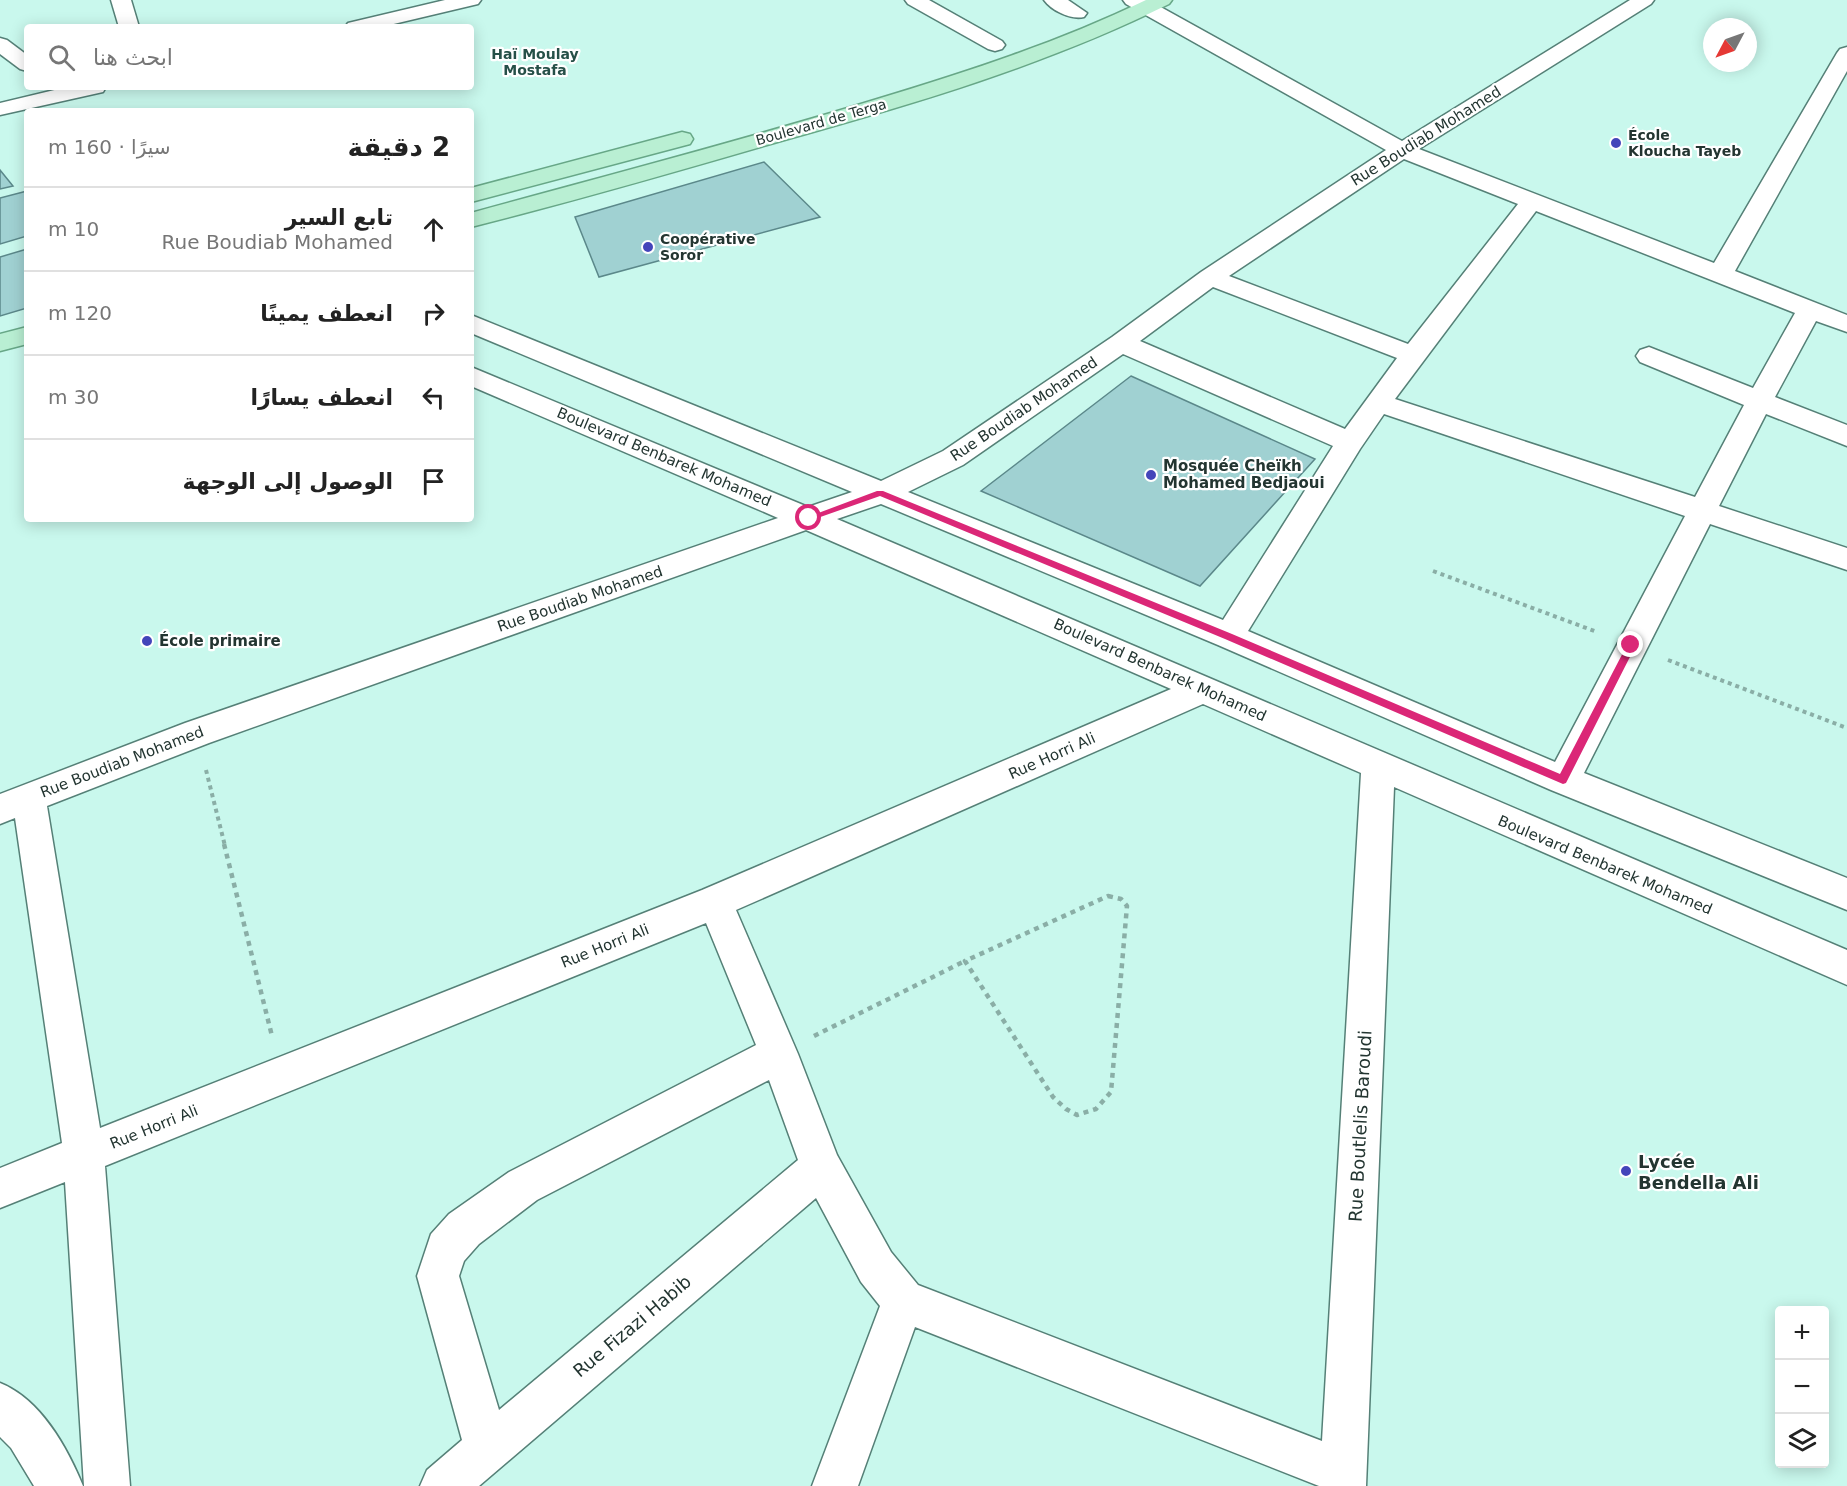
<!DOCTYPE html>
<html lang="ar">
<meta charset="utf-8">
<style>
body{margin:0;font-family:"DejaVu Sans","Noto Sans Arabic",sans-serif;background:#f2f2f2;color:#222;direction:rtl}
.controls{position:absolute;right:18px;bottom:18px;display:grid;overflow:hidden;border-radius:6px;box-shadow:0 3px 15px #0003}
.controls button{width:54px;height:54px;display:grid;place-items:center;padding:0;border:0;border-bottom:2px solid #e0e0e0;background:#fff;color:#222;font:30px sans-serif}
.compass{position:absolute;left:1703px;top:18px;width:54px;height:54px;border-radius:50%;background:#fff;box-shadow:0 3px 15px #0003;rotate:229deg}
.stop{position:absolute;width:18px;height:18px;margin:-14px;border:4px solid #db2777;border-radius:50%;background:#fff}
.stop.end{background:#db2777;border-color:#fff;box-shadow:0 2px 6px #0008}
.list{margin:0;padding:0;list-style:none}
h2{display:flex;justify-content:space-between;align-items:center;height:78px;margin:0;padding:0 24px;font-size:26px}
h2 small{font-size:20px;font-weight:400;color:#767676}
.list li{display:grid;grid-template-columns:39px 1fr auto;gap:18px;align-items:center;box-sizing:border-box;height:84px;padding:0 24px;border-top:2px solid #e0e0e0}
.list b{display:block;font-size:22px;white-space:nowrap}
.list p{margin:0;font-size:20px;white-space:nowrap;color:#767676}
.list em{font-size:20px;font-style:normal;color:#767676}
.icon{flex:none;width:33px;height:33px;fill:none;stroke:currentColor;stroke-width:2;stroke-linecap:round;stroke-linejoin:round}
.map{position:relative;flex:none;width:1847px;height:1486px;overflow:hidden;direction:ltr}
.search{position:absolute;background:#fff;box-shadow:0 3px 15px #0003;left:24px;top:24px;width:450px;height:66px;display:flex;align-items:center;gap:15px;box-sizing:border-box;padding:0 21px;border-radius:6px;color:#767676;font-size:22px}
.panel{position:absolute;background:#fff;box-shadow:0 3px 15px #0003;left:24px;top:108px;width:450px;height:414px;border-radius:6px;direction:rtl}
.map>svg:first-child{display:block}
.building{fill:#a0d1d2;stroke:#5b888a;stroke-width:1.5}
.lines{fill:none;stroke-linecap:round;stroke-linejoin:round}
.minor-casing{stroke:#558077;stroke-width:3}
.major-casing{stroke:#67a787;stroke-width:3}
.path-far1{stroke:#8aaea6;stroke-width:4;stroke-dasharray:4 4;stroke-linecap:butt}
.path{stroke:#8aaea6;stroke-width:4.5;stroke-dasharray:5 5;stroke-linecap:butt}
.minor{fill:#fff;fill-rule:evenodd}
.major{fill:#b9efd3;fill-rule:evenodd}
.route{fill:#db2777}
.poi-dot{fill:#4445ba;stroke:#fff;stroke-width:2}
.labels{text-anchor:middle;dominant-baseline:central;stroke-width:4.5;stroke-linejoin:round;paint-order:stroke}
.far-neighbourhood-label{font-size:14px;font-weight:bold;fill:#265048;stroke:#fff}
.far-street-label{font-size:14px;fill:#233531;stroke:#fff}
.far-poi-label{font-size:14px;font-weight:bold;fill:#233531;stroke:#fff;text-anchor:start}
.street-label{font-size:15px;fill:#233531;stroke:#fff}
.poi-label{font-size:15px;font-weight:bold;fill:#233531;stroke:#fff;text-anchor:start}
.near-street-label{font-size:18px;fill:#233531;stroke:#fff}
.near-poi-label{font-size:18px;font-weight:bold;fill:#233531;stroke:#fff;text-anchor:start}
</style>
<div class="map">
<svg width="1847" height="1486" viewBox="0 0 1847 1486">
<rect width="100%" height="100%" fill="#c9f8ed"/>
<g class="building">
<polygon points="764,162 820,217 599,277 575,217"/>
<polygon points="0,170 13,186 0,189"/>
<polygon points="27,191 27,236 0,244 0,198"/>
<polygon points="27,249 27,308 0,316 0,257"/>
<polygon points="1131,376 1315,459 1200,586 981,491"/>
</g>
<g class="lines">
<defs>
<g id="minor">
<polygon points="111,0 131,0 139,27 119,27"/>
<polygon points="445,0 481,0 478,4 381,27 345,27 348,23"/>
<polygon points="905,0 929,0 1002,41 1005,45 1002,49 995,51 988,49 908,4"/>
<path d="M 1044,0 L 1068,0 L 1087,13 L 1084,17 C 1071,20 1052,11 1044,0 Z"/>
<path d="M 1123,0 L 1148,0 L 1402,141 L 1630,0 L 1654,0 L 1651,4 L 1419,149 L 1714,263 L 1837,53 L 1840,49 L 1847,47 L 1847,71 L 1735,271 L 1847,315 L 1847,332 L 1816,321 L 1775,397 L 1847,425 L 1847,446 L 1766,414 L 1719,506 L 1847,548 L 1847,570 L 1710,524 L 1584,773 L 1847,878 L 1847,910 L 1551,790 L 1218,645 L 881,504 L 837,519 L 1847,950 L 1847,985 L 1394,787 L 1366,1486 L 1319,1486 L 915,1327 L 858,1486 L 812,1486 L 880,1306 L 861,1282 L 816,1198 L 479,1486 L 420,1486 L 427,1470 L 462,1440 L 417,1276 L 431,1234 L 449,1214 L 509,1172 L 756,1045 L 706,923 L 105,1166 L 130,1486 L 84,1486 L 65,1182 L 0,1208 L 0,1168 L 62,1143 L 15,818 L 0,824 L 0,794 L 185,723 L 778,518 L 471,386 L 471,367 L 808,507 L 852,492 L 471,333 L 471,315 L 881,481 L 943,451 L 1112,337 L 1201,272 L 1386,150 L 1126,4 ZM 1404,159 L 1518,204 L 1408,344 L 1229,276 ZM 1536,211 L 1795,313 L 1753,388 L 1649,347 L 1640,350 L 1636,356 L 1640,362 L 1744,405 L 1695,497 L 1395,399 ZM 1213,287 L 1397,358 L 1345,429 L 1140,341 ZM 1123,354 L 1333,446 L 1223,620 L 908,492 L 963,465 ZM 1384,414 L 1685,516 L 1555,762 L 1248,631 L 1360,449 ZM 806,530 L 1171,689 L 702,890 L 100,1128 L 47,806 L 209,743 ZM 1203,704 L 1361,773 L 1322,1441 L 918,1285 L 891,1252 L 837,1155 L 798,1054 L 736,910 ZM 769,1080 L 798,1160 L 499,1410 L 459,1276 L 464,1261 L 479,1244 L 537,1200 Z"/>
<polygon points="0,38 7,40 27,55 27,71 20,69 0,54"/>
<polygon points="67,87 106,87 103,92 0,115 0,103"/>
<path d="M 0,1383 C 40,1399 67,1447 83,1486 L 34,1486 L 11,1448 L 0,1437 Z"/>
</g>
<g id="major">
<path d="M 1146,0 L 1172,0 L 1169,4 C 1046,65 913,104 781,141 C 678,171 575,201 471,227 L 471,213 C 605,176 740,141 874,100 C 967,72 1059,42 1146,0 Z"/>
<polygon points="682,132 690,134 693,139 690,144 471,202 471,188"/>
<polygon points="27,327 27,344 0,351 0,334"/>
</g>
</defs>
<use href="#minor" class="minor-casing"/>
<use href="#major" class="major-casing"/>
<g class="path-far1">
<polyline points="1433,571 1597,632"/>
<polyline points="1668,660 1847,728"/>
<polyline points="206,770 225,846"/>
</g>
<g class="path">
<polyline points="224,844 272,1036"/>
<polygon points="1108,896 1121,899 1127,906 1111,1092 1096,1109 1077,1115 1066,1109 1053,1097 965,961"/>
<polyline points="814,1036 965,961"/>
</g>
<use href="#minor" class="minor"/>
<use href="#major" class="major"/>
</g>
<polygon class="route" points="877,491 883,491 1232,634 1560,774 1628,643 1634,643 1636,645 1566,783 1563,784 1225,639 880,496 809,521 805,518"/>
<g class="poi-dot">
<circle cx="1616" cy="143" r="6"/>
<circle cx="648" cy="247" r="6"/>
<circle cx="1151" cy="475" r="6"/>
<circle cx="147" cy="641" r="6"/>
<circle cx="1626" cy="1171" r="6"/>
</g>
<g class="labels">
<g class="far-neighbourhood-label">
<text x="535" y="54">Haï Moulay<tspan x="535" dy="16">Mostafa</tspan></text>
</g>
<g class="far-street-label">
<text transform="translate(821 122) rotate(-16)">Boulevard de Terga</text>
</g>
<g class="far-poi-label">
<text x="1628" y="135">École<tspan x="1628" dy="16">Kloucha Tayeb</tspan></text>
<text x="660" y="239">Coopérative<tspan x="660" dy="16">Soror</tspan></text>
</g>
<g class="street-label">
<text transform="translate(1426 136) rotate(-32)">Rue Boudiab Mohamed</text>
<text transform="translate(1024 409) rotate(-34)">Rue Boudiab Mohamed</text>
<text transform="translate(664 457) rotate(23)">Boulevard Benbarek Mohamed</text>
<text transform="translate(580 599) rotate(-19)">Rue Boudiab Mohamed</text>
<text transform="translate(1160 670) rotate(24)">Boulevard Benbarek Mohamed</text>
<text transform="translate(1052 756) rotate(-24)">Rue Horri Ali</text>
<text transform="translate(122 762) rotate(-21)">Rue Boudiab Mohamed</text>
<text transform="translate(1605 865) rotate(23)">Boulevard Benbarek Mohamed</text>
<text transform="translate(605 946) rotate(-22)">Rue Horri Ali</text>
<text transform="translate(154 1127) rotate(-22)">Rue Horri Ali</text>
</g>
<g class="poi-label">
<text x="1163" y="466">Mosquée Cheïkh<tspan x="1163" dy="17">Mohamed Bedjaoui</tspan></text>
<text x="159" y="641">École primaire</text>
</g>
<g class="near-street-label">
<text transform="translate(1360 1126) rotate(-87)">Rue Boutlelis Baroudi</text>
<text transform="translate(632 1326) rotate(-40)">Rue Fizazi Habib</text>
</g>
<g class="near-poi-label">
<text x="1638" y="1161">Lycée<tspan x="1638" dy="21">Bendella Ali</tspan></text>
</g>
</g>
</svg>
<div class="controls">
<button>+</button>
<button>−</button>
<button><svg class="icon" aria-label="layers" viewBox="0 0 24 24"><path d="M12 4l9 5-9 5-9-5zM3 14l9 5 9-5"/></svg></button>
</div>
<svg class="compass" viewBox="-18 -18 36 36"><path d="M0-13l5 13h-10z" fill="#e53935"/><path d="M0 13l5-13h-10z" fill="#767676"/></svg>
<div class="stop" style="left:809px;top:518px"></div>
<div class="stop end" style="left:1631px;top:645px"></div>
<div class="search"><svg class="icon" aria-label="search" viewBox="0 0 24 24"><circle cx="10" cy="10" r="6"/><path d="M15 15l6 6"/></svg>ابحث هنا</div>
<section class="panel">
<h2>2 دقيقة<small>سيرًا · 160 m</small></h2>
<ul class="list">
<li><svg class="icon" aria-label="ahead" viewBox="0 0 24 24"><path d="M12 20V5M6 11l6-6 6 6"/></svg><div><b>تابع السير</b><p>Rue Boudiab Mohamed</p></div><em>10 m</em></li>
<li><svg class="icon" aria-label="right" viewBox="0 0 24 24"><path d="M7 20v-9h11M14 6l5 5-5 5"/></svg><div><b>انعطف يمينًا</b></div><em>120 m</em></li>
<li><svg class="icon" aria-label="left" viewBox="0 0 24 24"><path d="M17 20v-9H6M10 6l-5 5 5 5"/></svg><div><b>انعطف يسارًا</b></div><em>30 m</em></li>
<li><svg class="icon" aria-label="arrive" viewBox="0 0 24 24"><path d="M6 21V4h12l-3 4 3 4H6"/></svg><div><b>الوصول إلى الوجهة</b></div></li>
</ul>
</section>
</div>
